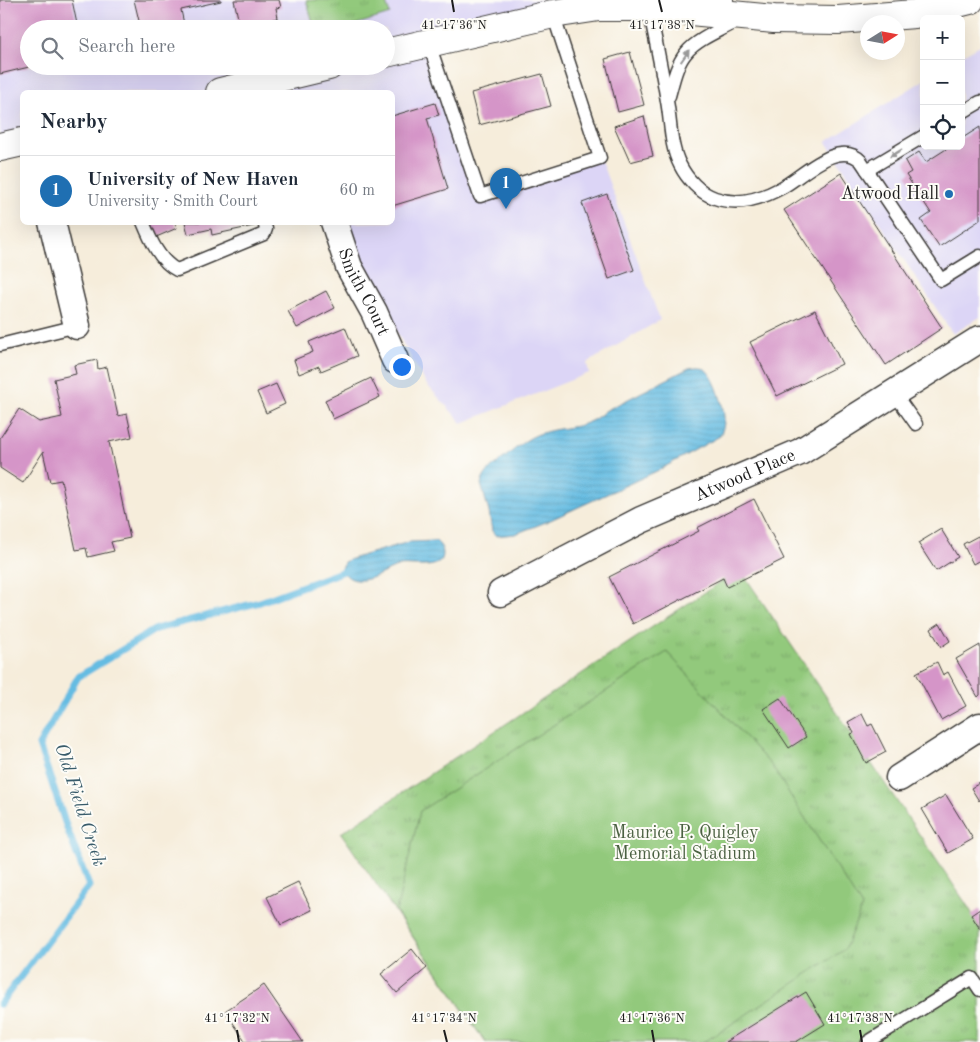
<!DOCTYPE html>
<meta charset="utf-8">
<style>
body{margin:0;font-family:"Old Standard TT",serif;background:#f6f6f7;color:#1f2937}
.controls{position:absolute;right:15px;top:15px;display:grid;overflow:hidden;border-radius:8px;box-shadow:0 5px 20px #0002}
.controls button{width:45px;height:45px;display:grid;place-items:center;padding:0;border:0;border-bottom:1px solid #e0e1e3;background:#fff;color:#1f2937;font:25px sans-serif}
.compass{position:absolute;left:860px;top:15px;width:45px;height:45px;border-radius:50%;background:#fff;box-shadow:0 5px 20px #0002;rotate:79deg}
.you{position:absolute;left:401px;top:366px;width:18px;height:18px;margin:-12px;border:4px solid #fff;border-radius:50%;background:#1a73e8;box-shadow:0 0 0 8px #1a73e833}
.badge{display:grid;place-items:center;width:32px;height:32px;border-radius:50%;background:#1f6fb2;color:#fff;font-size:16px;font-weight:700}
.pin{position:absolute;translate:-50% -41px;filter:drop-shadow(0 1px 2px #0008)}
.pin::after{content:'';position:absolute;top:26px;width:18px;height:15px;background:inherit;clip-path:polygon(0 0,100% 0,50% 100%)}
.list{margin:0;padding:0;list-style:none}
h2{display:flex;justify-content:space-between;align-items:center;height:65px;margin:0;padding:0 20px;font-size:21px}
h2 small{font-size:16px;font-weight:400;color:#747a83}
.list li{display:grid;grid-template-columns:32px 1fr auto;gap:15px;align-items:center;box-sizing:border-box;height:70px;padding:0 20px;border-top:1px solid #e0e1e3}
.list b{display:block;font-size:19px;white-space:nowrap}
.list p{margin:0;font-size:16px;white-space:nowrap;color:#747a83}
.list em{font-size:16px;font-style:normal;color:#747a83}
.icon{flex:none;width:28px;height:28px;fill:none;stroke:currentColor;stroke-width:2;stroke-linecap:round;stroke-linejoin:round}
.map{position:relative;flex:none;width:980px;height:1042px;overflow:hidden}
.search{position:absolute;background:#fff;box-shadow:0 5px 20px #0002;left:20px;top:20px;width:375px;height:55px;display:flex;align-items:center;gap:12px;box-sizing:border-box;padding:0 18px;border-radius:28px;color:#747a83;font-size:19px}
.panel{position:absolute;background:#fff;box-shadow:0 5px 20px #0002;left:20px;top:90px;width:375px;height:135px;border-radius:8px}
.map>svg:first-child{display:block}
.built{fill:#dcd5f6;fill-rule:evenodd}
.grass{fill:url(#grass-tufts);stroke:#57724c}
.garden{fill:#92c97c;stroke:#57724c}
.water{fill:url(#water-rules);stroke:#406c7f}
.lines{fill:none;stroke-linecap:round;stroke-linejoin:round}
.stream{stroke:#65bce2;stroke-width:7}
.building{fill:#d595c8}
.lane-casing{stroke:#3d3b39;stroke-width:15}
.street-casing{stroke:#3d3b39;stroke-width:29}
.secondary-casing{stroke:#3d3b39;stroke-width:30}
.primary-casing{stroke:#3d3b39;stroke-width:30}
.lane{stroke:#fff;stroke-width:12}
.street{stroke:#fff;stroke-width:26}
.secondary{stroke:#fff;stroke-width:28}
.primary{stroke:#fff;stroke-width:28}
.oneway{fill:#999}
.ticks{fill:none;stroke:#1c1c1c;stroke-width:2}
.poi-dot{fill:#1f6fb2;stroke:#fdfcf7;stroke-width:2}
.labels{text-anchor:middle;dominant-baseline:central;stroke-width:4;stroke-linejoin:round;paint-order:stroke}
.poi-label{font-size:18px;fill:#1c1c1c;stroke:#fdfcf7;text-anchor:end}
.street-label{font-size:18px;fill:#1c1c1c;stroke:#fdfcf7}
.park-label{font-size:18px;fill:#4b6142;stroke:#fdfcf7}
.water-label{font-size:19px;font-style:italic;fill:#395c6b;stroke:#fdfcf7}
.ticks-label{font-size:12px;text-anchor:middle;fill:#1c1c1c;stroke:#fdfcf7;stroke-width:4;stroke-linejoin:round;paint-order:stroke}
</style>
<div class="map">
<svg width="980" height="1042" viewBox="0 0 980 1042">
<defs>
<pattern id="grass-tufts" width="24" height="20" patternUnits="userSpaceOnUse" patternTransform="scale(1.25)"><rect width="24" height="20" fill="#92c97c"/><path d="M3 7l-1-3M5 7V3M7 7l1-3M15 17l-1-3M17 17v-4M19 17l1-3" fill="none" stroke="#7dac6b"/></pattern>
<pattern id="water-rules" width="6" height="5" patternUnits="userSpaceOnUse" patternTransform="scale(1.25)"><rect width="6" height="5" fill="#65bce2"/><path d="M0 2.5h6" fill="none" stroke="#57a1c1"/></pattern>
</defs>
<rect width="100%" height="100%" fill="#fdfcf7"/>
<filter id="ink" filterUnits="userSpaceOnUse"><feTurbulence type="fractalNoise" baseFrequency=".02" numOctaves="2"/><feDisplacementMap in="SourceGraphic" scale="10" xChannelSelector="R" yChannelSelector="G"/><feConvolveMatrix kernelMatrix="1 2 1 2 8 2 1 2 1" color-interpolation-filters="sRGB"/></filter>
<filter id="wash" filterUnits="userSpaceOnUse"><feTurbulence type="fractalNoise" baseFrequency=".0096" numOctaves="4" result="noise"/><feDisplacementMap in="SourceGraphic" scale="20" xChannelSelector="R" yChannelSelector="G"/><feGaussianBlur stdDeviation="1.12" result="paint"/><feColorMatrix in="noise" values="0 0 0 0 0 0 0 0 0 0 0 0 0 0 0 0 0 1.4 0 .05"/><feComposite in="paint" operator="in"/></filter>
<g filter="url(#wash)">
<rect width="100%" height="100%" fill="#f6eddb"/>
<g class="built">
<path d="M 0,0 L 719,0 L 649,7 L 429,44 L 480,195 L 600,158 L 660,320 L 587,363 L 589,373 L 462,423 L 427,385 L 334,223 L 392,222 L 392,92 L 290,92 L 284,76 L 220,92 L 22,92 L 22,142 L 0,147 ZM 29,29 L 386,29 L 386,66 L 29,66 Z"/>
<polygon points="980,45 980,317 953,334 826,142 924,80 924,146 961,146 961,56"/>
</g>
<g class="grass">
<polygon points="306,0 385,0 390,14 341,29 315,29"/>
<polygon points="740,569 969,908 980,928 980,1042 485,1042 341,833"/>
</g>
<polygon class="garden" points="667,652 771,765 862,907 845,949 709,1039 701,1042 485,1042 396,912 420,811"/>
<g class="water">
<path d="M 696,367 C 701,367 704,367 707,371 C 716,379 725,409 724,421 C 724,426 722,431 720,436 L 659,470 L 546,522 L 515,534 L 496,536 L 492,531 L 489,512 L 481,484 C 485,471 494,466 504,458 C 513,451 522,442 532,437 C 558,424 582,433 605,411 L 689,368 Z"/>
<path d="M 436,541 C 440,545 443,548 443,554 C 443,572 411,564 400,566 C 386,570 371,582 356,580 C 349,579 345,575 342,569 L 344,562 L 351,559 L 409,542 Z"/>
</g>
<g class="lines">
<polyline class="stream" points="0,1004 89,886 68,831 39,745 78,677 156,629 260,602 352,568"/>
</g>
<g id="blocks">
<g class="building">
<polygon points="0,0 72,0 78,29 29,29 29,67 0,74"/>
<polygon points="134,0 221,0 221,1 181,10 185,29 141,29"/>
<polygon points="234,0 279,0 281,7 276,8 278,18 240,27"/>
<polygon points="630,52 644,105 618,112 605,59"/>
<polygon points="542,74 551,106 479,125 471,93"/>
<polygon points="435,103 439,115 427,118 448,189 392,206 392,116"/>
<polygon points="644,116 653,156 630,162 614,126"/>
<polygon points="980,127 980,220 939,247 921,220 931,213 906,175 911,172 905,161 919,152 926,162 951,146 961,146 961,139"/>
<polygon points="841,173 942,328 886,365 784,210"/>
<polygon points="607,194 634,270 609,279 582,203"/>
<polygon points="147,222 175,222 177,228 154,238"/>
<polygon points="185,222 257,222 258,225 212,235 211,229 188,234"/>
<polygon points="326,291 335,308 297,328 288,311"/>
<polygon points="815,310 842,364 777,396 750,342"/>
<polygon points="345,327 357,356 321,371 319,366 299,374 294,360 313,352 309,342"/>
<polygon points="97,360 98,369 107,367 118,416 127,414 132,437 109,442 130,538 111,542 114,551 88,557 86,548 76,550 61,480 50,482 43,452 23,483 0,468 0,438 19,409 39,422 62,417 54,379 76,374 74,365"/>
<polygon points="371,378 380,397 333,419 325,400"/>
<polygon points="276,384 285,404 266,413 257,392"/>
<polygon points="754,499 784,559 727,587 723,578 633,624 609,577 699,531 697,528"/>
<polygon points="941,529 958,557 936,571 918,543"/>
<polygon points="978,536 980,540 980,560 973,564 963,544"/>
<polygon points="940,623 950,641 941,647 931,629"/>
<polygon points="980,645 980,695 978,697 956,659"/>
<polygon points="937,662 943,675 948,672 966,706 941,720 916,673"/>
<polygon points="780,698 806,737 789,748 763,709"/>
<polygon points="862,714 868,726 872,724 886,752 866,763 851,734 854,733 848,722"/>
<polygon points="980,783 980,800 979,801 971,788"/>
<polygon points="946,795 973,839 948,853 922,809"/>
<polygon points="298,882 312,910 281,925 267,897"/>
<polygon points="980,909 980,929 971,915"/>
<polygon points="412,949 427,968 397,993 381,974"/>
<polygon points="264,985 303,1042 246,1042 225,1011"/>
<polygon points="806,992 825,1024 796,1042 725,1042"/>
</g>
</g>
</g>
<g filter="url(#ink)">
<use href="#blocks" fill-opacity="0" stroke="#3d3b39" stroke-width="1"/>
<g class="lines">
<defs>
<g id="lane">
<path d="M 649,7 C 655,39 662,70 667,101 C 671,122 670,146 680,165 C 687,179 700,193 715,198 C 738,206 761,199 781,188 C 802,177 838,138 861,161 L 941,280 L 980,256"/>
<polyline points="429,44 480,196 600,158 553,14"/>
<path d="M 669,96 C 673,82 676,65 686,53 C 697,39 723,29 739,20"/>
<polyline points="961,113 980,102"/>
<polyline points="867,170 924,136"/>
<path d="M 143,222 C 150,239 160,262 177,270 L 264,234 L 266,229 L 264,222"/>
<polyline points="0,345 77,326"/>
<polyline points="894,393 916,424"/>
<polyline points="868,1042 972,978 980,990"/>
</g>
<g id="street">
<polyline points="52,222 77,326"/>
<path id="s1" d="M 334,222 L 349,267 L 374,312 L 395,360"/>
<path id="s2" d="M 501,593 L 641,520 L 800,452 L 980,339"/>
<polyline points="899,778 980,726"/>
</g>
<g id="secondary">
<polyline points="386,53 553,14 599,7 649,7 774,19 838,20 915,14 970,0"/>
<polyline points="220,92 329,66"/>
<polyline points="0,147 22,142"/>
</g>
<polyline id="primary" points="702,12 719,0"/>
</defs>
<use href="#lane" class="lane-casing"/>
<use href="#street" class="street-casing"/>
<use href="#secondary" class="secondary-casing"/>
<use href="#primary" class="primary-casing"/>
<use href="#lane" class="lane"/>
<use href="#street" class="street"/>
<use href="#secondary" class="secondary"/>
<use href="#primary" class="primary"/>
</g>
<defs><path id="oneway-solid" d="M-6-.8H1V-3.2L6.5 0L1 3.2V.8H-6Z" transform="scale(1.25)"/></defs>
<g class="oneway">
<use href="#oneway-solid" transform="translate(685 56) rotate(-55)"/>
<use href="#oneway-solid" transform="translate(896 153) rotate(149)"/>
</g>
</g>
<path class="ticks" d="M 452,0 L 454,12M 659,0 L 662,12M 237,1030 L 239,1042M 444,1030 L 447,1042M 652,1030 L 654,1042M 860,1030 L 862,1042"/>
<circle class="poi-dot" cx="949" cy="194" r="5"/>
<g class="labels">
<g class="poi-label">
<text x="939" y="194">Atwood Hall</text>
</g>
<g class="street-label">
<text stroke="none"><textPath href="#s1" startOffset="76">Smith Court</textPath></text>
<text stroke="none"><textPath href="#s2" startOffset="271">Atwood Place</textPath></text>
</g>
<g class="park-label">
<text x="685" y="833">Maurice P. Quigley<tspan x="685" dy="21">Memorial Stadium</tspan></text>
</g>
<g class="water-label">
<text transform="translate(79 805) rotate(72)">Old Field Creek</text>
</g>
</g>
<g class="ticks-label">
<text x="454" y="29">41°17'36"N</text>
<text x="662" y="29">41°17'38"N</text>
<text x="237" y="1022">41°17'32"N</text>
<text x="444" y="1022">41°17'34"N</text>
<text x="652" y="1022">41°17'36"N</text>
<text x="860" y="1022">41°17'38"N</text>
</g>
</svg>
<div class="controls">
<button>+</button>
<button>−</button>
<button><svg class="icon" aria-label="locate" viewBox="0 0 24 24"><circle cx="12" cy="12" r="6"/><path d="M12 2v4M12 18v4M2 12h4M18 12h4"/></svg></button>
</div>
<svg class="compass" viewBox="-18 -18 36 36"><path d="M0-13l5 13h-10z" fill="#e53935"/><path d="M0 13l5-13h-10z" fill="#747a83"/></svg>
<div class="you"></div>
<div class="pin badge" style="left:506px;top:209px">1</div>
<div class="search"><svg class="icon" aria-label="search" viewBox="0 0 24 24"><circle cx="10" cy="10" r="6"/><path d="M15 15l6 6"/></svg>Search here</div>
<section class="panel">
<h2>Nearby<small></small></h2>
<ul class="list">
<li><span class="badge">1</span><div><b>University of New Haven</b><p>University · Smith Court</p></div><em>60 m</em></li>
</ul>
</section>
</div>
